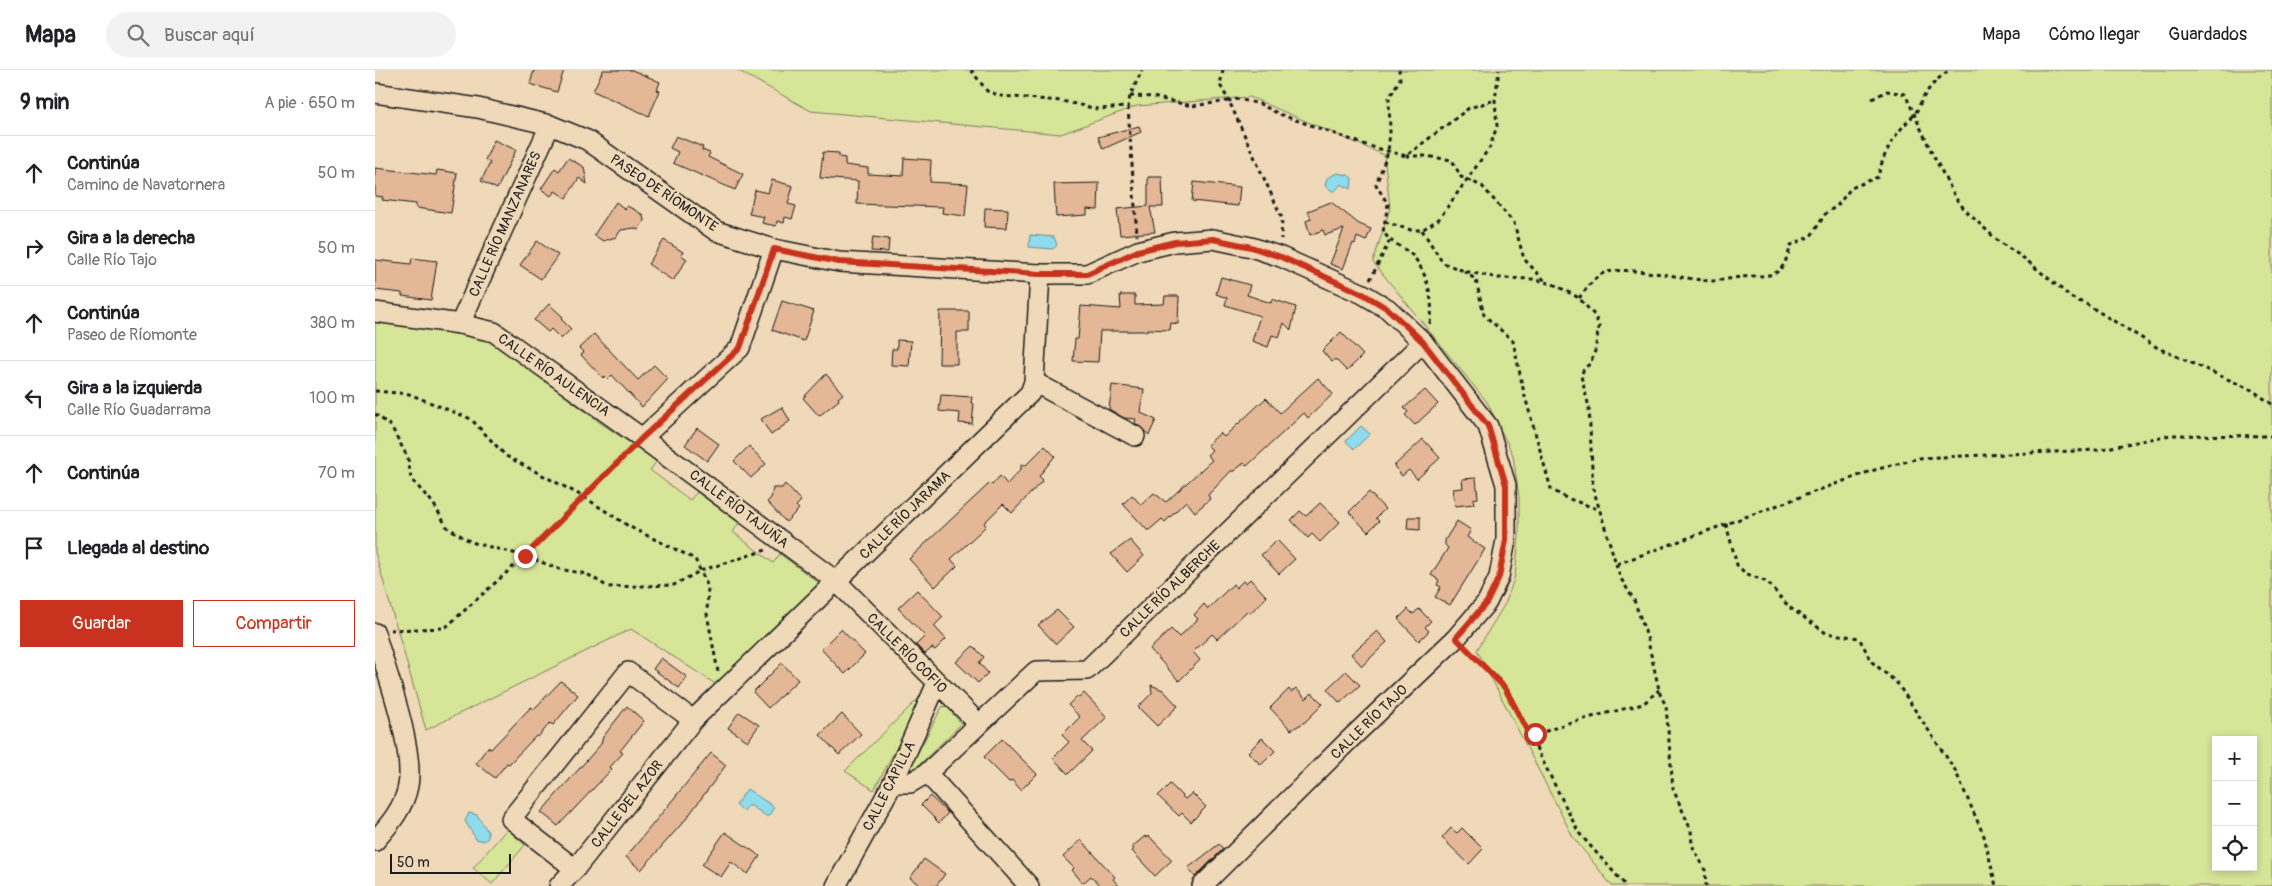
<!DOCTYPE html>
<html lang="es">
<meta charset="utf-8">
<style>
body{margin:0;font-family:Pangolin,sans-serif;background:#f2f2f2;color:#202124}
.controls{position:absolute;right:15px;bottom:15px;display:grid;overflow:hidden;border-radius:0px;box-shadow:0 2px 8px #0003}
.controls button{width:45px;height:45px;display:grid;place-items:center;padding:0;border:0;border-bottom:1px solid #e0e0e0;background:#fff;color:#202124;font:25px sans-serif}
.scale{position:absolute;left:15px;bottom:12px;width:121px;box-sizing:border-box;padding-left:5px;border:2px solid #1c1c1c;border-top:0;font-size:14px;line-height:18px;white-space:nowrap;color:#1c1c1c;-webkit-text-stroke:4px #efd9b8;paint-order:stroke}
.stop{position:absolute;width:15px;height:15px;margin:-11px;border:4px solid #c8321e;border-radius:50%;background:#fff}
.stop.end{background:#c8321e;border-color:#fff;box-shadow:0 1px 5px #0008}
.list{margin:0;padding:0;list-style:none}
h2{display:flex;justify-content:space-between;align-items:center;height:65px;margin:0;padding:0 20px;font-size:21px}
h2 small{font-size:16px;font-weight:400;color:#757577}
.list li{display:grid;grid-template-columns:32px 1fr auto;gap:15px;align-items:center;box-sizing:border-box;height:75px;padding:0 20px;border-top:1px solid #e0e0e0}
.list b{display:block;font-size:19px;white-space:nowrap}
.list p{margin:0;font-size:16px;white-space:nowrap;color:#757577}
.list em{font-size:16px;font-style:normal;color:#757577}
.actions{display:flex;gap:10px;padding:15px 20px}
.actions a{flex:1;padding:11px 0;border:1px solid #c8321e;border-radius:0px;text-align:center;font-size:18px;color:#c8321e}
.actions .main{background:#c8321e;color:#fff}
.icon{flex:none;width:28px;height:28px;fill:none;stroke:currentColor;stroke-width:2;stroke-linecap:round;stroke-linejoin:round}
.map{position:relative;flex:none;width:1897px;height:816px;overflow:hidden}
header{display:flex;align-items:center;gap:30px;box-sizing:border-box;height:70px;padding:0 25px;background:#fff;border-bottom:1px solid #e0e0e0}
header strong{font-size:24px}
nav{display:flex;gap:28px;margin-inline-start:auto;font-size:18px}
.search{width:350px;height:45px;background:#f2f2f2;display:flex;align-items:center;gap:12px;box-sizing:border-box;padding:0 18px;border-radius:28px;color:#757577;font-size:19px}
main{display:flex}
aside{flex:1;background:#fff}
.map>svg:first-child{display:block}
.green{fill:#d6e598;stroke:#79805a;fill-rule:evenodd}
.water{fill:#8fdcee;stroke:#618f9a}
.building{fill:#e4b796;stroke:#1c1c1c}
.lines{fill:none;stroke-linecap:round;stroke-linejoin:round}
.minor-casing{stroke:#1c1c1c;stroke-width:22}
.path{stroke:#1c1c1c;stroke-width:3;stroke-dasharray:4 4;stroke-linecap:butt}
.minor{stroke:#efd9b8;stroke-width:19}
.route{stroke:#c8321e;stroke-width:6}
.labels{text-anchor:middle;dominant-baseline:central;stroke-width:4.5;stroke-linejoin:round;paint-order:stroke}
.street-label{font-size:14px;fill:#1c1c1c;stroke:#efd9b8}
</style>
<header>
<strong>Mapa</strong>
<div class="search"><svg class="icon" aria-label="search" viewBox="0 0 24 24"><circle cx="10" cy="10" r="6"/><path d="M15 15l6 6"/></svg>Buscar aquí</div>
<nav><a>Mapa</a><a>Cómo llegar</a><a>Guardados</a></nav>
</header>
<main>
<aside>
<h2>9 min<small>A pie · 650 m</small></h2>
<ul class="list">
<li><svg class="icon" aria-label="ahead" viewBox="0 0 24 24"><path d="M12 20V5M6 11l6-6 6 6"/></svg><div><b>Continúa</b><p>Camino de Navatornera</p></div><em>50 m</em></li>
<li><svg class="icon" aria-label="right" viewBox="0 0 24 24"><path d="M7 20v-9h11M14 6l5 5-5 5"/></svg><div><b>Gira a la derecha</b><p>Calle Río Tajo</p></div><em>50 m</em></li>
<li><svg class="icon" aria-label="ahead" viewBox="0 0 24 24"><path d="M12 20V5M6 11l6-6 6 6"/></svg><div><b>Continúa</b><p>Paseo de Ríomonte</p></div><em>380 m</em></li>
<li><svg class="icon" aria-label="left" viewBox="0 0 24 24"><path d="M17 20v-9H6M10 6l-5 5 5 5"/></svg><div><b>Gira a la izquierda</b><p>Calle Río Guadarrama</p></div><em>100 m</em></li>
<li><svg class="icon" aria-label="ahead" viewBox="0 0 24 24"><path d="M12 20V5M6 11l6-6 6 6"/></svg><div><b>Continúa</b></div><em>70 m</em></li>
<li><svg class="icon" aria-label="arrive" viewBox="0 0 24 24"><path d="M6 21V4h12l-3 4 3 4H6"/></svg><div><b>Llegada al destino</b></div></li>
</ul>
<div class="actions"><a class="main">Guardar</a><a>Compartir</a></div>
</aside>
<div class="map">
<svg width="1897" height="816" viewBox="0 0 1897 816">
<rect width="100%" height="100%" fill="#efd9b8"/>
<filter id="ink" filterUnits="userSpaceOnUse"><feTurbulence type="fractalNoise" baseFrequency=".02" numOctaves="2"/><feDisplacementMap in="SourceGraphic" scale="10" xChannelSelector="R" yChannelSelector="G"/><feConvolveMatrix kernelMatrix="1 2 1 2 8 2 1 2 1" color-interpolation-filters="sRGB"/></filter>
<g filter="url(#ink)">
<g class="green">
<path d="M 362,0 L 1897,0 L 1897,816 L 1237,816 L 1198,767 L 1102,580 L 1131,532 L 1140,506 L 1144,466 L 1144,427 L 1138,385 L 1112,332 L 998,192 L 1015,138 L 1009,85 L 875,27 L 762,36 L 686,64 L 436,41 ZM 1841,670 L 1878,670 L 1878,797 L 1841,797 Z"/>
<polygon points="0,252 114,268 224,352 282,391 275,400 315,430 322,422 364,453 358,462 398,493 405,484 444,513 342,615 256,559 51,660 0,482"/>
<polygon points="552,620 499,720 470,701"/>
<polygon points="572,636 586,654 537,702 535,697 567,637"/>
<polygon points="132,759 150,775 117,814 98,798"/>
</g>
<g class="water">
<polygon points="962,103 973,105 977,108 976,119 966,114 959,122 950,116 952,108"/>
<polygon points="655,165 679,167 682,175 678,179 654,177"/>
<polygon points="986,356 995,364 979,379 971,371"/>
<polygon points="372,719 399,737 393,747 376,736 372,736 369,741 361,735"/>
<polygon points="94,743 102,745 113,762 113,768 109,771 101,769 90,751"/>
</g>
<g class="building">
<polygon points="159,0 189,0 182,22 155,14"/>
<polygon points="228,0 257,0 285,12 282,20 285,21 274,46 218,21"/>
<polygon points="764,56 766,62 728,79 723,67"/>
<polygon points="301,66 328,77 327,80 335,83 333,87 368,104 360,120 298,93 303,82 295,78"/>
<polygon points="119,70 141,80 122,119 106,111 115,93 110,90"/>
<polygon points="448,82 464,83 464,87 470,88 470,95 493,98 493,104 528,106 529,88 556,90 555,112 593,114 590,146 567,143 568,137 482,134 483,111 445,108"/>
<polygon points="193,88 209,97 212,114 204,108 191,128 180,121 176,126 166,119 180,98 184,101"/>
<polygon points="0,98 61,105 62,100 82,103 76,143 41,138 41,134 7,130 8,127 0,126"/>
<polygon points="773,107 787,107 788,137 775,137 780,162 745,165 742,139 773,136"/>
<polygon points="397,110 418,116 413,134 421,136 417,149 410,147 409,153 402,151 401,156 387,153 389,147 374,144 380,120 393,123"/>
<polygon points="819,112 865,117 863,136 817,131"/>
<polygon points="724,113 723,140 712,139 712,145 681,147 679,114"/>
<polygon points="241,132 250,139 252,136 260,140 268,145 269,151 263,160 259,158 246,160 241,167 228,171 219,165"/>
<polygon points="956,132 984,154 996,159 991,171 982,167 980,174 978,173 968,199 955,194 969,159 950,165 948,160 935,165 931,151 936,149 933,141"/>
<polygon points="610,138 633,139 632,158 609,157"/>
<polygon points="498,167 514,169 513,182 496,181"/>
<polygon points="289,170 308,182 306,185 312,189 298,211 273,194"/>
<polygon points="162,171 183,185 166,209 145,195"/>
<polygon points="37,188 62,191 56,230 27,226 27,223 0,220 0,190 36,194"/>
<polygon points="846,207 875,215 872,225 896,233 897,229 921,237 916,260 909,253 904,267 897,265 893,277 877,271 885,246 850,235 852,228 841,224"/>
<polygon points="745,225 760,225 760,235 789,234 790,226 804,226 803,254 796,253 795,260 772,259 772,261 725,261 723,292 698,291 700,269 703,269 706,236 746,239"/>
<polygon points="407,231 439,241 429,271 397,260"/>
<polygon points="174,234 188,247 186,249 196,259 186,269 176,259 173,262 159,250"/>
<polygon points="565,241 594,241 594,262 582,262 582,294 564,294"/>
<polygon points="966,262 988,285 972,301 960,289 957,292 947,281"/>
<polygon points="219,264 263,310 279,295 293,309 267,337 237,305 233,309 230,306 228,308 206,285 209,283 204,278"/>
<polygon points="522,270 536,271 534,296 516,295 517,279 522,279"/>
<polygon points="451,304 468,324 463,328 464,330 444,346 428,328"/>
<polygon points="943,308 958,324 933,348 929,343 872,396 869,393 859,401 856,401 833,425 835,429 820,442 811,431 790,452 787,449 773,461 748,434 757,425 766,435 779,423 791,432 837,390 832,385 837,380 832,375 845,363 849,367 891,328 905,343"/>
<polygon points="737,315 769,319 766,343 781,350 774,365 760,353 761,349 749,348 734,339"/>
<polygon points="1050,320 1063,334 1040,355 1030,345 1033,342 1029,338"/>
<polygon points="566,325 597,327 596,333 599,334 597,354 584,353 585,343 564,341"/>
<polygon points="407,337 415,351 396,365 386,349"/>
<polygon points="322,358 344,374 332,391 310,375"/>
<polygon points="1048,369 1065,388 1042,409 1034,400 1027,406 1019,396"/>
<polygon points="374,376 391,394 376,408 359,391"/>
<polygon points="670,376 680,386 664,406 668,410 637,443 628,434 609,453 611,456 576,489 582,496 560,517 534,489 615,413 617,415 625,406 632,414 646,399 646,394 651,395"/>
<polygon points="1101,408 1103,428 1098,429 1099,434 1080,436 1078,419 1088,418 1087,409"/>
<polygon points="410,414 426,431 421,436 424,439 411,452 392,432 396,428 398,418 407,418"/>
<polygon points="994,422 1010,439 1001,448 1004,451 993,462 974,442"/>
<polygon points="945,433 965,452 945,472 937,464 933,468 916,450 925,441 931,446"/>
<polygon points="1033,447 1045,447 1045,460 1032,459"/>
<polygon points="1082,451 1096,460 1092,467 1110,479 1075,535 1060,527 1066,517 1062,515 1064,510 1056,505 1073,478 1070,475 1070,470"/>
<polygon points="755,470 769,486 752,502 736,484"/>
<polygon points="902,470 920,489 904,504 886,485"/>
<polygon points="875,509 892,527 875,543 872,541 842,569 837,564 818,582 825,590 804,611 775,579 796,559 804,567 823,549 819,545 829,534 833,539 858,514 861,518 868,511 871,513"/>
<polygon points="542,520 568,547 559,556 571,569 560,580 557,578 550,584 541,575 550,566 523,538"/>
<polygon points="1033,539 1038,544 1044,539 1056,551 1050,557 1054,561 1044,571 1023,549"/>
<polygon points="682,540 699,557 681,574 663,555"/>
<polygon points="466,559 490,584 470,604 446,579"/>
<polygon points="1002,561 1012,572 987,596 976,584"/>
<polygon points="598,576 609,587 604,593 613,603 603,613 581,592"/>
<polygon points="286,588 312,607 304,618 278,599"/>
<polygon points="407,593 423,610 393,638 378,622"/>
<polygon points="971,601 985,615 965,633 952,619"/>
<polygon points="186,611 203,625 178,655 175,653 163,667 161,666 134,694 132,693 120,708 101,693 113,677 116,679 156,637 159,639"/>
<polygon points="776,615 788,620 803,636 782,656 763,637 777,623"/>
<polygon points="921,618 931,629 937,623 948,634 930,652 916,660 895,638 914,619 916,622"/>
<polygon points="709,623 732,647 707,671 717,681 693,704 678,688 694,672 687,665 705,647 693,635 702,626 704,628"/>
<polygon points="252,636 269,651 245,681 248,683 235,697 237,699 183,756 166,742 226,674 228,667"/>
<polygon points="364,642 384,655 373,671 353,658"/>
<polygon points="467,644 486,664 464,685 445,665"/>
<polygon points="887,668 900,681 886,695 873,682"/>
<polygon points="627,669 662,704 646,720 637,710 634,712 609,687"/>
<polygon points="336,683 351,695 311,749 266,800 251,787"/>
<polygon points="795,714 810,729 817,723 831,737 816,752 807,743 804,746 783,726"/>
<polygon points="555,726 573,743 564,753 546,735"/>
<polygon points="1076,758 1082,763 1087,758 1108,779 1094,794 1067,768"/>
<polygon points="350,762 385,786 373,804 356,792 346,807 327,795"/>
<polygon points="770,766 772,768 774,766 797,790 780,806 757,781 759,779 757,777"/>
<polygon points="706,770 740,807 738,809 744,816 725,816 716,806 708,813 697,800 699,798 688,787"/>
<polygon points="844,774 848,779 820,807 813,798"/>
<polygon points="549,789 570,804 561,816 546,816 535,808"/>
</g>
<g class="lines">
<defs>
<g id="minor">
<polyline points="0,23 103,38 175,55 212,70 341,161 399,179 464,192 665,204 712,204 763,181 800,172 838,169 876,177 906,187 988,224 1013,239 1048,272 1113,356 1131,415 1131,470 1124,507 1112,532 1081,568 972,672 827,816"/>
<polyline points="0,242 85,254 119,262 267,368 461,511 603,653"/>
<polyline points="85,254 175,55"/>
<polyline points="659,312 760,366"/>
<polyline points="267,368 365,278 399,179"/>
<path d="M 0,563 C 11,601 40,679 33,716 C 29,738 14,755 0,771"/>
<polyline points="552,703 654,816"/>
<polyline points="518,713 535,713 552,703 661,601 712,600 1048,272"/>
<polyline points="200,799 136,749 253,602 318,650"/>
<polyline points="184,816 200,799 318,650 655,323 659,312 665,204"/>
<polyline points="461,816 518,713 562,613"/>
</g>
</defs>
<use href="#minor" class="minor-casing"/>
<g class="path">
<polyline points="596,0 612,21 626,26 687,31 722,39 753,37 755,26 767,0"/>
<polyline points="848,0 845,15 854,31 863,29 885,34 904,44 994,76 1031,86 1094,38 1120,30"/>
<polyline points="755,26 778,27 817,36 854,31 907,148 906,169"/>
<polyline points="1497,29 1512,21 1530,24 1557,83 1582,130 1591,141 1623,171 1650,189 1697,228 1711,234 1783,278 1877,320 1897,334"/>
<polyline points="753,37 762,166"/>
<polyline points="1031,86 1050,86 1077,90 1086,107 1107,116 1139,153 1149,189 1171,212"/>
<polyline points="1010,152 1036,160 1047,160 1064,149 1115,77 1122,56 1120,30 1124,0"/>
<polyline points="1047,160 1068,193 1089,201 1123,208 1159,209 1180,215 1204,228 1220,246 1224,256 1220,281 1215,294 1209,298 1206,306 1214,337 1218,418 1245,507 1259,530 1272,567 1285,624 1291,636 1298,719 1316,760 1317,775 1330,800 1331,816"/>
<path d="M 1015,170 C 1022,175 1032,180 1038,186 C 1052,202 1061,235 1054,256"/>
<polyline points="1089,201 1101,210 1109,245 1138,271 1149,323 1176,419 1189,427 1225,440"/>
<polyline points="995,210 1015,170 1008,162 1013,134 1001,115 1013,82 1015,62 1014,28 1025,9 1024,0"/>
<path d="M 1204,228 C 1210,221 1217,210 1225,205 C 1245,192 1314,211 1339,211 C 1348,210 1357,208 1366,207 C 1398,204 1406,211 1416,175 L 1436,166 L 1451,143 L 1462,136 L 1476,118 L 1503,107 C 1508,82 1521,62 1539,45 C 1543,40 1545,33 1548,28 C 1555,16 1564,7 1575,0"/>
<polyline points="0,321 34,324 96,349 131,386 209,427 255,457 320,489 333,517 332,544 343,602"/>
<polyline points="0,344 16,356 33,388 36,409 58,433 72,457 96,472 150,486 184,499 212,504 233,517 299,515 325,501 391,480"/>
<polyline points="1351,454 1362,495 1370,503 1392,512 1414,537 1451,563 1484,568 1497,592 1522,613 1580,700 1609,766 1621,816"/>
<polyline points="1242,494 1496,401 1544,388 1722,380 1795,365 1897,366"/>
<polyline points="15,560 70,558 150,486 256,379"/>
<polyline points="1093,580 1131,618 1204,763 1251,816"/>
<polyline points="1155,667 1193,653 1268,634 1284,620"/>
</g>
<use href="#minor" class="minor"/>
</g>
</g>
<g class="lines" filter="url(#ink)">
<polyline class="route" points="150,486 267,368 365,278 399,179 464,192 665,204 712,204 763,181 800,172 838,169 876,177 906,187 988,224 1013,239 1048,272 1113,356 1131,415 1131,470 1124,507 1112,532 1081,568 1130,618 1155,666 1160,664"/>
</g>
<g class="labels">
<g class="street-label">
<text transform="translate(289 123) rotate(34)">PASEO DE RÍOMONTE</text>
<text transform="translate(130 154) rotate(-66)">CALLE RÍO MANZANARES</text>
<text transform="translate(179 305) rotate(35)">CALLE RÍO AULENCIA</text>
<text transform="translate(364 439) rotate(37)">CALLE RÍO TAJUÑA</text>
<text transform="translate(530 445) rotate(-44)">CALLE RÍO JARAMA</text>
<text transform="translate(795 519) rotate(-44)">CALLE RÍO ALBERCHE</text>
<text transform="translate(532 583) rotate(45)">CALLE RÍO COFIO</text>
<text transform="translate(994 652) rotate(-44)">CALLE RÍO TAJO</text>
<text transform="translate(514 716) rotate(-63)">CALLE CAPILLA</text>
<text transform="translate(252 734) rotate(-52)">CALLE DEL AZOR</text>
</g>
</g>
</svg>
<div class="controls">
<button>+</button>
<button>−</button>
<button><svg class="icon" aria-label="locate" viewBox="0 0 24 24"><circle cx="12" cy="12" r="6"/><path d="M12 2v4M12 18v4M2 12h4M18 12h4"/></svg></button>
</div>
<div class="scale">50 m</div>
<div class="stop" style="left:1160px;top:664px"></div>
<div class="stop end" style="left:150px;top:486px"></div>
</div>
</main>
